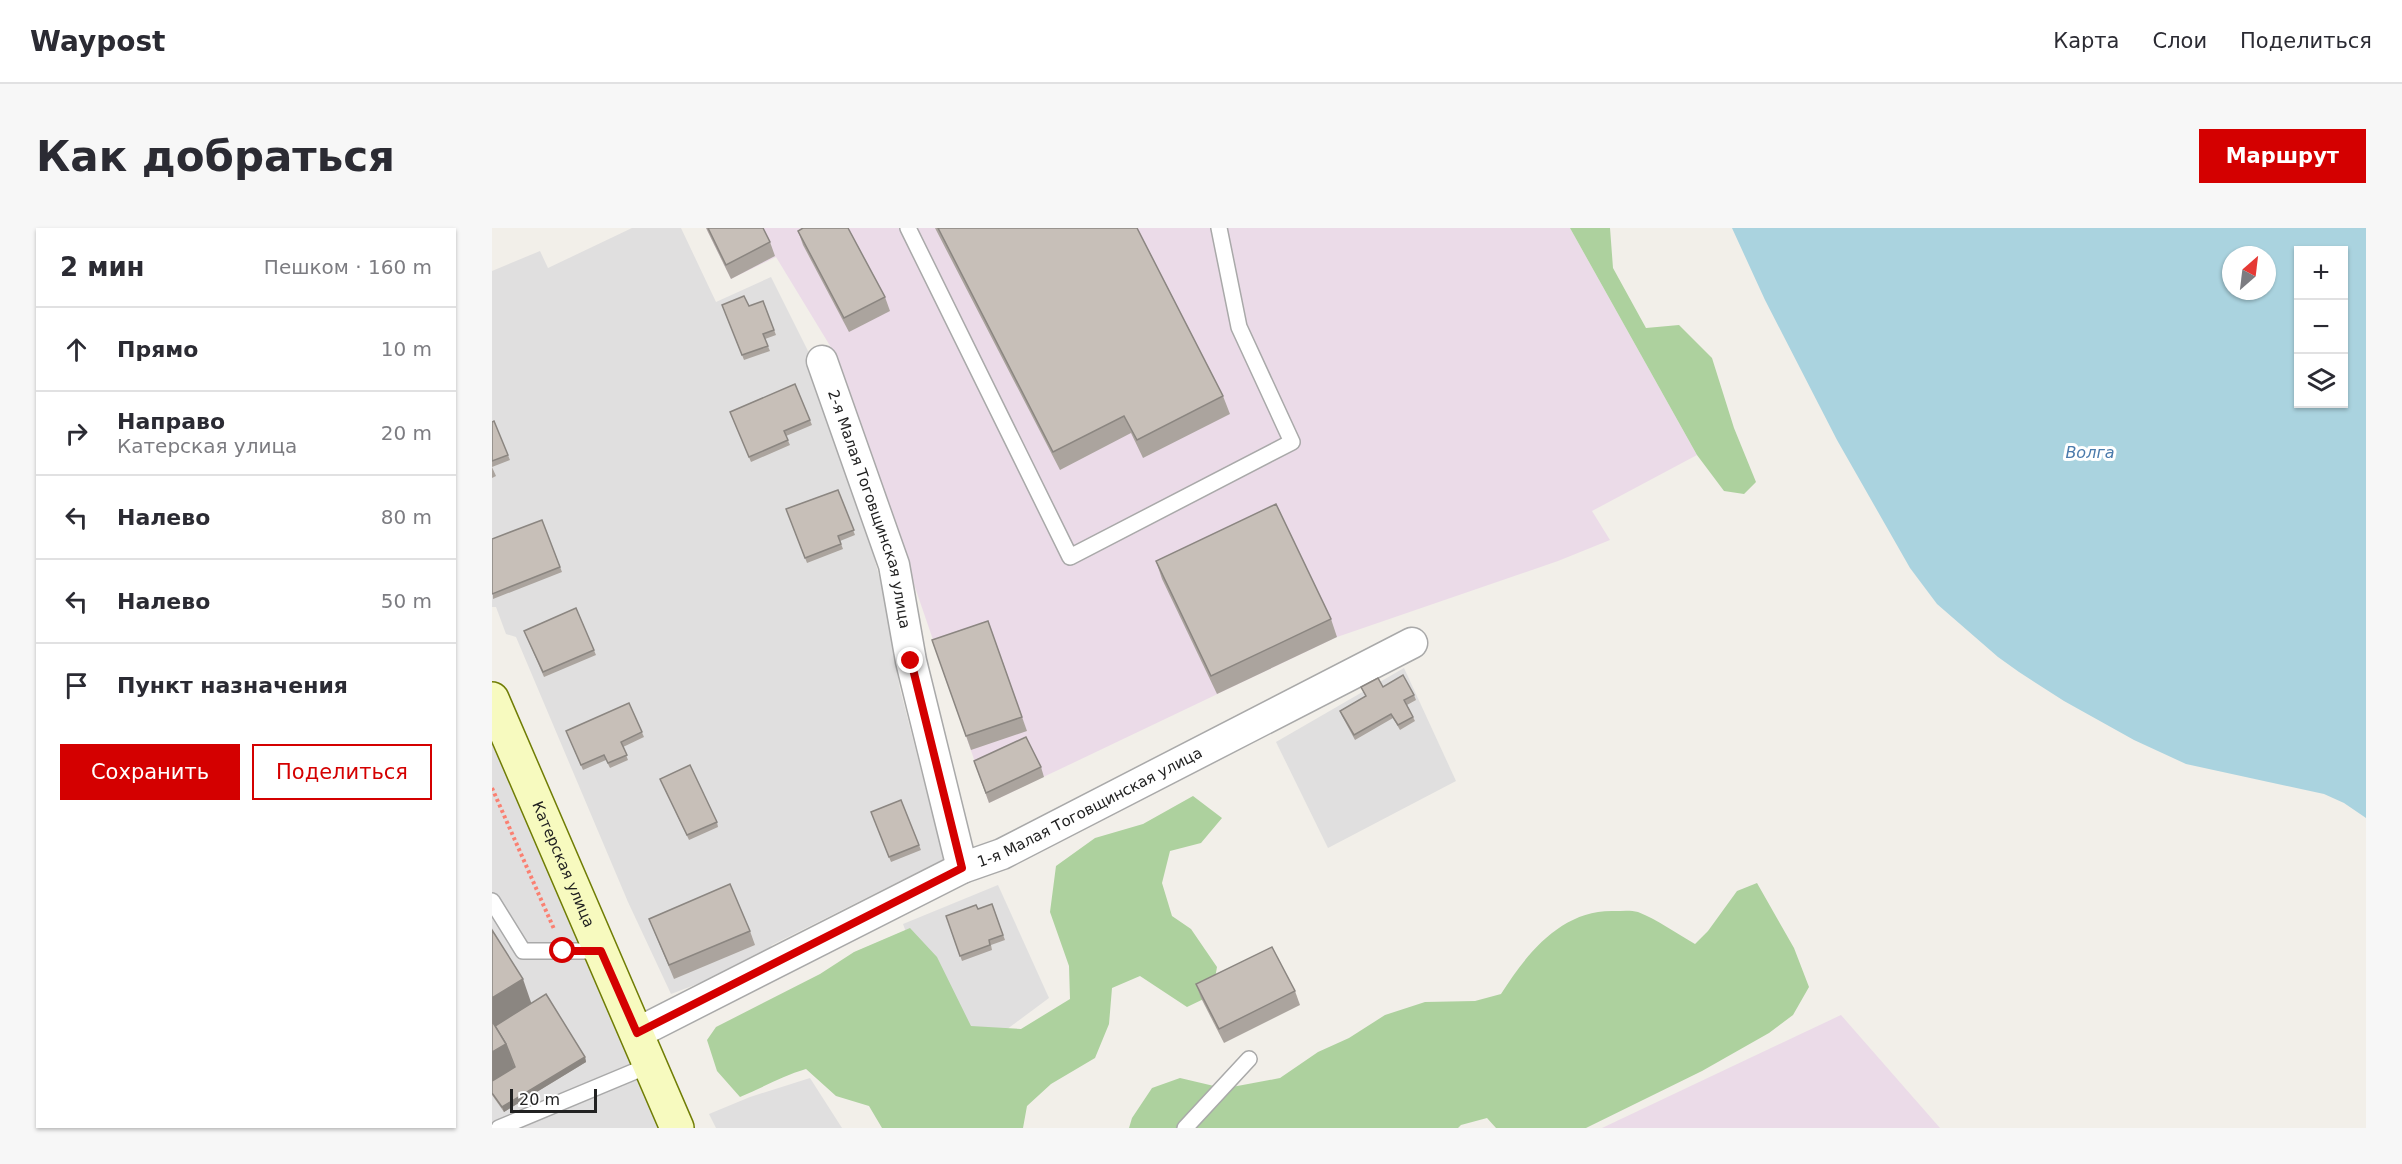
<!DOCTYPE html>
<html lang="ru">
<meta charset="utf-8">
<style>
body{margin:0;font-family:"DejaVu Sans",sans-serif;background:#f7f7f7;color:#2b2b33}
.controls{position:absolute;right:18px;top:18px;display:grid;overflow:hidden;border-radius:0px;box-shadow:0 2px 4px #0004}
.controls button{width:54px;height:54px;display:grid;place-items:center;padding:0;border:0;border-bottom:2px solid #e1e1e2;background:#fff;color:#2b2b33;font:30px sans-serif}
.compass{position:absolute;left:1730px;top:18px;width:54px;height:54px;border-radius:50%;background:#fff;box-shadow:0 2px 4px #0004;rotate:28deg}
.scale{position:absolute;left:18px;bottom:15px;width:87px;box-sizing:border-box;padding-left:6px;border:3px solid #222;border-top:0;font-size:16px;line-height:21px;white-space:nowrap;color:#222;-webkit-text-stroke:4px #fff;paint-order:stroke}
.stop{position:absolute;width:18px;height:18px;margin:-14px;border:4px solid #d40000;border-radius:50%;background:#fff}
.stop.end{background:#d40000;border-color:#fff;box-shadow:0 2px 6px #0008}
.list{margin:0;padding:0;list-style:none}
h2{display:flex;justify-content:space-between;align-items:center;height:78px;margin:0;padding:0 24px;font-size:26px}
h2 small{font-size:20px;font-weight:400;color:#7c7c81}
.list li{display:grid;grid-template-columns:39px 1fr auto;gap:18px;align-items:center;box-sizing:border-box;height:84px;padding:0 24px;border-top:2px solid #e1e1e2}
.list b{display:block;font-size:22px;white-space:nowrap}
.list p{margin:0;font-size:20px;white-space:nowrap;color:#7c7c81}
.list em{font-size:20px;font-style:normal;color:#7c7c81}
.actions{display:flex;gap:12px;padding:18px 24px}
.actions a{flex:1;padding:14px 0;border:2px solid #d40000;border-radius:0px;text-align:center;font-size:21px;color:#d40000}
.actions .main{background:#d40000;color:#fff}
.icon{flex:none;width:33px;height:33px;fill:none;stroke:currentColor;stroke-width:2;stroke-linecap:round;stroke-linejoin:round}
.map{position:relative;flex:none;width:1874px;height:900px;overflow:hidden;border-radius:0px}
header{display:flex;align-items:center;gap:36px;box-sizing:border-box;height:84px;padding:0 30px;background:#fff;border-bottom:2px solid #e1e1e2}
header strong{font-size:28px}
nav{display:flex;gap:33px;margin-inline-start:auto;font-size:21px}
.intro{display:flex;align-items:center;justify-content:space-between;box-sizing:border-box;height:144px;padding:0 36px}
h1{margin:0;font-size:42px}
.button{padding:15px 27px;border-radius:0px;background:#d40000;color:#fff;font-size:21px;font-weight:700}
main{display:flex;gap:36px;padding:0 36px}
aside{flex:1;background:#fff;border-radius:0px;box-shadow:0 2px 4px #0004}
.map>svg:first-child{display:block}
.residential{fill:#e0dfdf}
.industrial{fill:#ebdbe8}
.forest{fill:#add19e}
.water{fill:#aad3df;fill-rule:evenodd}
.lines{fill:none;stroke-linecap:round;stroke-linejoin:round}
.lane-casing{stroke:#a9a9a9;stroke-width:18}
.street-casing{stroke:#a9a9a9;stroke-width:33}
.secondary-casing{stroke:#707d05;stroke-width:36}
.path{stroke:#fa8072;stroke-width:4;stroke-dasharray:3 3;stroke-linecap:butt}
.lane{stroke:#fff;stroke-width:15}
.street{stroke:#fff;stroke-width:30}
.secondary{stroke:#f7fabf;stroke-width:33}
.wall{fill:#aba49e}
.shaded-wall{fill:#8b8681}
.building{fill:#c7bfb8;stroke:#8b8681;stroke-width:1.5}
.route{stroke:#d40000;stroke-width:8}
.labels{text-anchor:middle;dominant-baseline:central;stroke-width:6;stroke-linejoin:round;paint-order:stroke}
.street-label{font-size:15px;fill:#222;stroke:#fff}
.water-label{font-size:16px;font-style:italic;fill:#4a7aab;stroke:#fff}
</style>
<header>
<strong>Waypost</strong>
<nav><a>Карта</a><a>Слои</a><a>Поделиться</a></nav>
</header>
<div class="intro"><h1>Как добраться</h1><a class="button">Маршрут</a></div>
<main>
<aside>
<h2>2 мин<small>Пешком · 160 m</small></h2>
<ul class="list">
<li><svg class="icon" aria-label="ahead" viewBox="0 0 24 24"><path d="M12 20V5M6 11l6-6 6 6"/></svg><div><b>Прямо</b></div><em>10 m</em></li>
<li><svg class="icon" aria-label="right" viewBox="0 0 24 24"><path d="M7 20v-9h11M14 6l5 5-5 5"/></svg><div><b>Направо</b><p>Катерская улица</p></div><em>20 m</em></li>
<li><svg class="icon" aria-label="left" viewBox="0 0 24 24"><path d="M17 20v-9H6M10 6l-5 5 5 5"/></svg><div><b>Налево</b></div><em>80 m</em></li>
<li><svg class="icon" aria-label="left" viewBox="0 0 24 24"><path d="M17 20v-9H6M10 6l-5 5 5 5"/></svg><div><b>Налево</b></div><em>50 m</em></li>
<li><svg class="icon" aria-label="arrive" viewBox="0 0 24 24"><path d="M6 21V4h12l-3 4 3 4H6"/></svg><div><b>Пункт назначения</b></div></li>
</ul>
<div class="actions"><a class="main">Сохранить</a><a>Поделиться</a></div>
</aside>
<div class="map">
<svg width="1874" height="900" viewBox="0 0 1874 900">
<rect width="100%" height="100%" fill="#f2efe9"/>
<g class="residential">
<polygon points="140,0 189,0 224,74 279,49 324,139 364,260 393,371 408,461 452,631 280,717 268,732 179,766 136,674 24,409 14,406 4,379 0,379 0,43 48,23 56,40"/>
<polygon points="912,440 964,553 836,620 784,514"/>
<polygon points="0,501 174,900 0,900"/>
<polygon points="506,657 557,770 483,825 457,820 411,696"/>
<polygon points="318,850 350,900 224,900 217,886 258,869"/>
</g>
<g class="industrial">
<polygon points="214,0 1078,0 1205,227 1100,283 1118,312 1066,333 845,409 497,575 343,126 284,29 239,51"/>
<polygon points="1349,787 1448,900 1110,900"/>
</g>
<g class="forest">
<polygon points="1078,0 1118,0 1121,40 1154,100 1187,97 1220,130 1242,200 1264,254 1252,266 1232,263 1205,227"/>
<path d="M 701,568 L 730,590 L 709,615 L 678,623 L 670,655 L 680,688 L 699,701 L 725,739 L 720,767 L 695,779 L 648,748 L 620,760 L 617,796 L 603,830 L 559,856 L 535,878 L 531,900 L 390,900 L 377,878 L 344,868 L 314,841 C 290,848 270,860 248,869 L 225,843 L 215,812 L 224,799 L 328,746 L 362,724 L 418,700 L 445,729 L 479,798 L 529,801 L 578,771 L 577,738 L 558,684 L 564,638 L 603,610 L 651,596 Z"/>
<path d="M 1265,655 L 1302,720 L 1317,759 L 1301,787 L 1277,805 L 1210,843 L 1094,900 L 1004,900 L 995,890 L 969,897 L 966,900 L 637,900 L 640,890 L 660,860 L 688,850 L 722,858 L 740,859 L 788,850 L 826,824 L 857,810 L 893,787 L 933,774 L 983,773 L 1009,766 C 1035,725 1070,681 1123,683 C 1130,683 1139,682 1146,684 C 1166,692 1184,705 1203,716 L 1216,703 L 1245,663 Z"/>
</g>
<path class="water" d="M 1240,0 L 1874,0 L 1874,590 L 1852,575 L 1832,566 L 1694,536 L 1642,512 L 1572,473 L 1527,444 L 1506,429 L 1445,376 L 1418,340 L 1345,212 L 1273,72 ZM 1806,22 L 1852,22 L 1852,176 L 1806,176 ZM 1739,27 L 1775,27 L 1775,63 L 1739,63 Z"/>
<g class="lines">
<defs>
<g id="lane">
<polyline points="416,0 578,329 800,214 747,99 727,0"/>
<polyline points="0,673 31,723 109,723"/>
<polyline points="7,900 158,837"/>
<polyline points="693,900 757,831"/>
</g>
<g id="street">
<path id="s1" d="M 330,133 L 402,337 L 419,433 L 470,640"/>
<path id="s2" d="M 145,805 L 470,640 L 510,626 L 920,415"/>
</g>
<g id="secondary">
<path id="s3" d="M 0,471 L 185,900"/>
</g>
</defs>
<use href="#lane" class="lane-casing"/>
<use href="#street" class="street-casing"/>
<use href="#secondary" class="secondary-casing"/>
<polyline class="path" points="0,560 62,701"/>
<use href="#lane" class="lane"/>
<use href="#street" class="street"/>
<use href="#secondary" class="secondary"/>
</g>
<g class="wall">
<polygon points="214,0 271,0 278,14 283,28 239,51"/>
<polygon points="443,0 645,0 731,168 738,186 651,230 639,205 568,242"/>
<polygon points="306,3 393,69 398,83 357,104 311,17"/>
<polygon points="271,73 284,107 273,111 278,123 252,132 230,77 257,78"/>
<polygon points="303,156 320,197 294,208 298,217 259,234 238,184"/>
<polygon points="2,193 18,232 0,239 4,248 0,250 0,194"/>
<polygon points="346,262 363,307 348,313 351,321 315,335 294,281"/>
<polygon points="50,292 70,344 1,371 0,311"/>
<polygon points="664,333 839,391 845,409 725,466 670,351"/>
<polygon points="84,380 104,427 52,449 32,403"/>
<polygon points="496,393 535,503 479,522 440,412"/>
<polygon points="869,459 891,459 922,467 924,472 915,477 923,493 908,502 901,490 863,512 850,488 848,483 874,469"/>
<polygon points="137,475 152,509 131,519 136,532 118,540 114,532 91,542 76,508"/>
<polygon points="482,533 549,539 552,549 497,575"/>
<polygon points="168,551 225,594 226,599 197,612"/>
<polygon points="409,572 429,622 399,634 379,584"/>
<polygon points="500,676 513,712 499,717 500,722 470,733 454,688 486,681"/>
<polygon points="157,691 258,703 263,717 182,751"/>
<polygon points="0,702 39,775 93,829 94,834 12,884 0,867"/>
<polygon points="704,756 803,763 808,777 732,815 709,770"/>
</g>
<g class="shaded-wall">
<polygon points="31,751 41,780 0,803 0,770"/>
<polygon points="14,816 24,844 0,859 0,824"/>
<polygon points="93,829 94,834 12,884 10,879"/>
</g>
<g class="building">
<polygon points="216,0 271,0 278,14 234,37"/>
<polygon points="311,0 356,0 393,69 352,90 306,3"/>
<polygon points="446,0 645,0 731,168 645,212 632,188 561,224"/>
<polygon points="252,68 257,78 271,73 282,102 271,106 276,118 250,127 230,77"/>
<polygon points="303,156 318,192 292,203 296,212 257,229 238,184"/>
<polygon points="2,193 16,227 0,233 0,194"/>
<polygon points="346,262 362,302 346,308 349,316 313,330 294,281"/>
<polygon points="784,276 839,391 719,448 664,333"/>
<polygon points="50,292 68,339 0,366 0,311"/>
<polygon points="84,380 102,422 51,444 32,403"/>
<polygon points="496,393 530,489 474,508 440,412"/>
<polygon points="911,447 922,467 912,472 921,489 906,497 899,486 862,507 848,483 874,468 869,459 886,450 891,459"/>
<polygon points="137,475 150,504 129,514 135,527 116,535 112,527 89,537 74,503"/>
<polygon points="534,509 549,539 494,565 482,533"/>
<polygon points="198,537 225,594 195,607 168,551"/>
<polygon points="409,572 427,617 397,629 379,584"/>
<polygon points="238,656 258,703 177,737 157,691"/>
<polygon points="500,676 511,707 497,712 498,717 468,728 454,688 484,677 486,681"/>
<polygon points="0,702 31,751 0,770"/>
<polygon points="780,719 803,763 727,801 704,756"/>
<polygon points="54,766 93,829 10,879 0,865 0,853 23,839 14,816 3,798"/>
<polygon points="0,793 14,816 0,824"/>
</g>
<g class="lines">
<polyline class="route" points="71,723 109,723 145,805 470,640 419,433"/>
</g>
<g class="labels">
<g class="street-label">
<text stroke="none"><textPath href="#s1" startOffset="156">2-я Малая Тоговщинская улица</textPath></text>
<text stroke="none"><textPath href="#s2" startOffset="506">1-я Малая Тоговщинская улица</textPath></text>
<text stroke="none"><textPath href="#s3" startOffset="180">Катерская улица</textPath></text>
</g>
<g class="water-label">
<text x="1598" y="224">Волга</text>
</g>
</g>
</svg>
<div class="controls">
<button>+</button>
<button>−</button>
<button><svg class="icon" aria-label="layers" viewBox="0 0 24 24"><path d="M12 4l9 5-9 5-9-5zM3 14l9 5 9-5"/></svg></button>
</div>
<svg class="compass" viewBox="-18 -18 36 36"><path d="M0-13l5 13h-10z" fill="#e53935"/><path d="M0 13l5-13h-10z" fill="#7c7c81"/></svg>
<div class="scale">20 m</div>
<div class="stop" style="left:71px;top:723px"></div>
<div class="stop end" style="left:419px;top:433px"></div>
</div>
</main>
